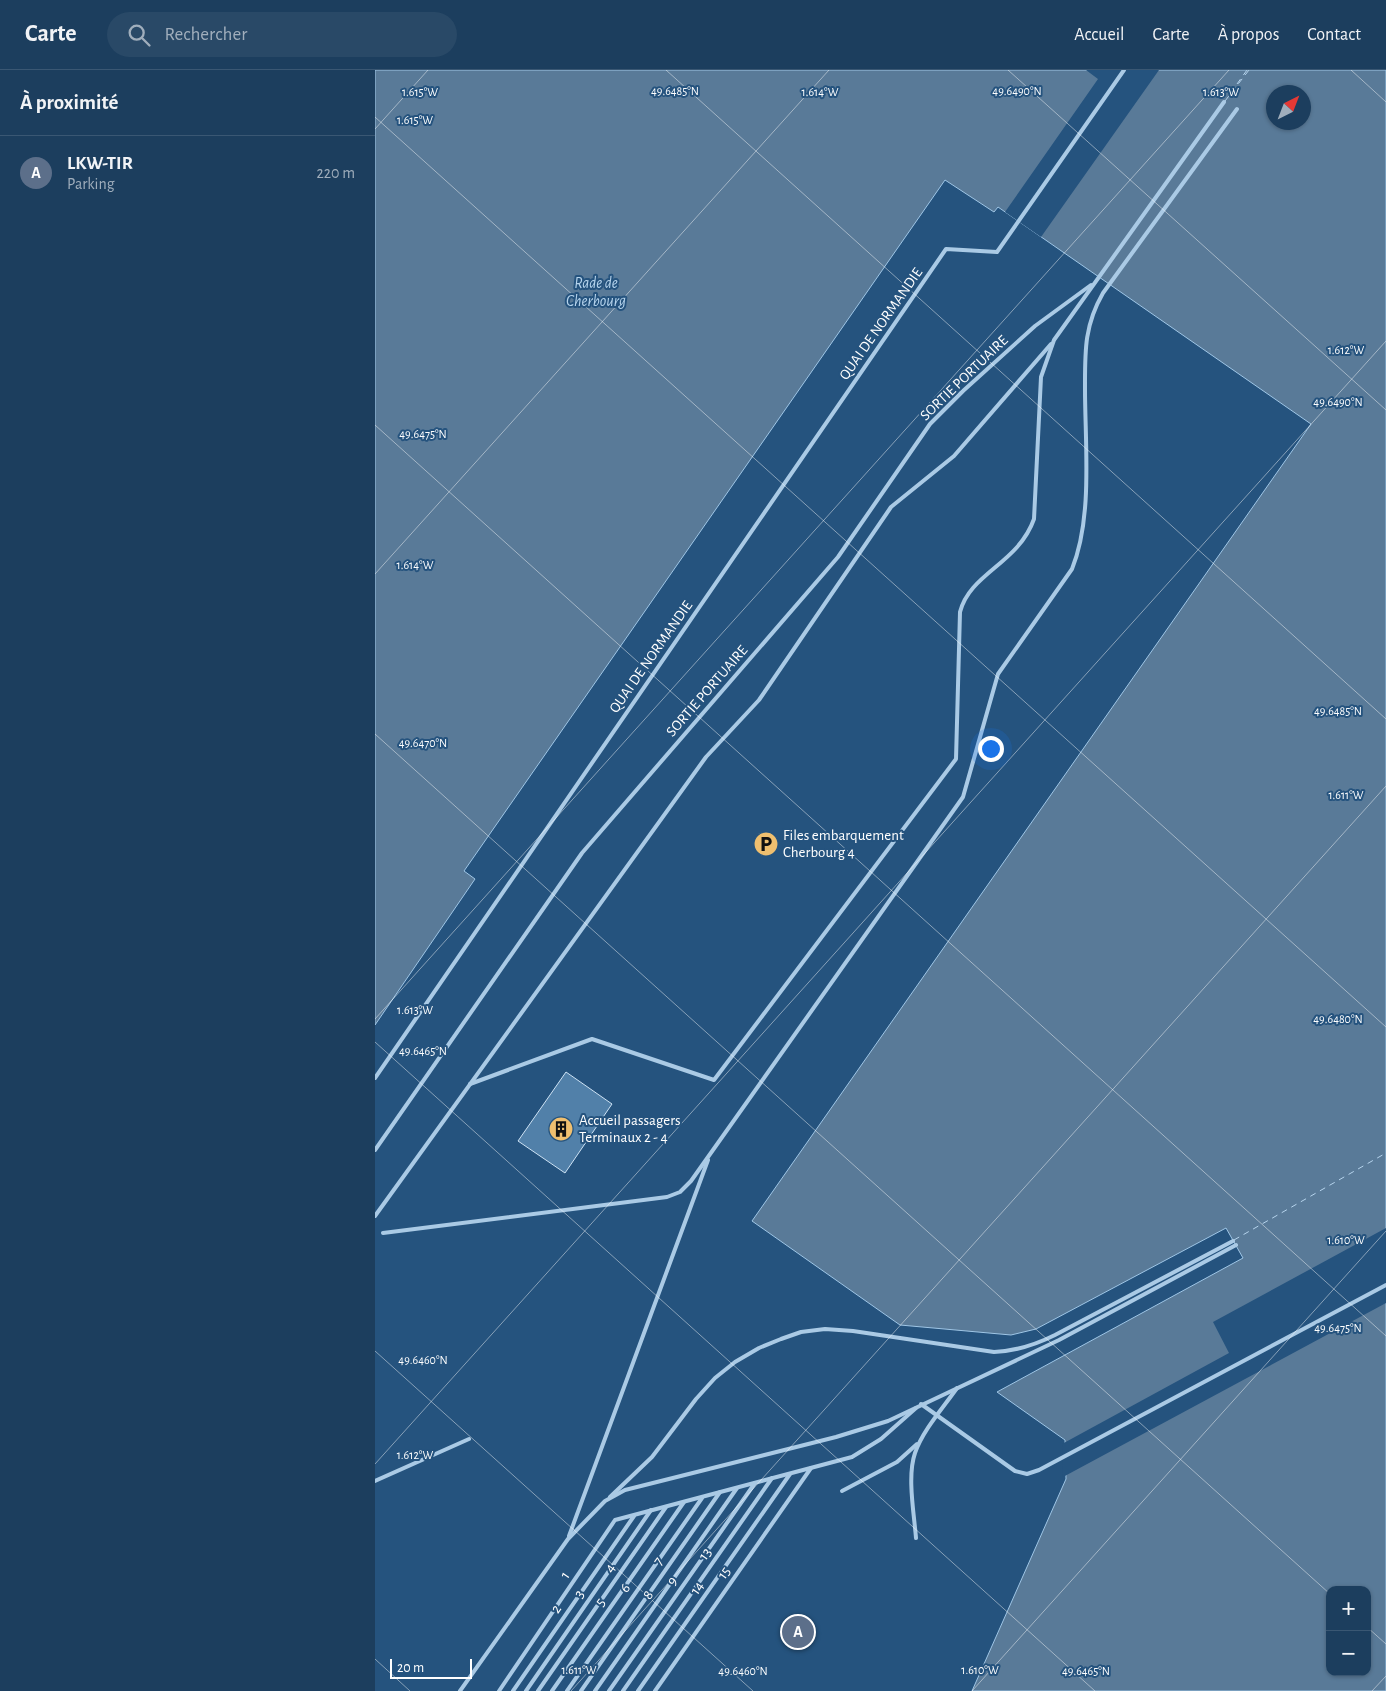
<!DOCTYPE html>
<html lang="fr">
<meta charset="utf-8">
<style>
body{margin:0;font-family:"Alegreya Sans",sans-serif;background:#294967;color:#f1f3f6}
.controls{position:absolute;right:15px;bottom:15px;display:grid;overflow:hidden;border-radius:10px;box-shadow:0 1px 4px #0004}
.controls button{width:45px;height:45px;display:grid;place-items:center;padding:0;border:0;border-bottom:1px solid #3a5773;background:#1c3e5e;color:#f1f3f6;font:25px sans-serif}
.compass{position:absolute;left:891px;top:15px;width:45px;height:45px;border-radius:50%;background:#1c3e5e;box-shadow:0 1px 4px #0004;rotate:42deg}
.scale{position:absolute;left:15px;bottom:12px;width:82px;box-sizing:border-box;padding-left:5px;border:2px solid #fff;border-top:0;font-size:14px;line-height:18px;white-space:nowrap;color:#fff;-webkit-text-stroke:4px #25537e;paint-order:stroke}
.you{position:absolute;left:615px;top:678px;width:18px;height:18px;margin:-12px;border:4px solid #fff;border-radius:50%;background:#1a73e8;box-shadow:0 0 0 8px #1a73e833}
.badge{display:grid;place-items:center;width:32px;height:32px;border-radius:50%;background:#bca0f2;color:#fff;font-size:16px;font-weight:700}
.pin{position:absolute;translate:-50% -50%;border:2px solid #fff;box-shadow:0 1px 5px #0006}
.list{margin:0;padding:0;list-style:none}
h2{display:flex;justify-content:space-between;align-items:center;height:65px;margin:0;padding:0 20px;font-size:21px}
h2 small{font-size:16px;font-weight:400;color:#a0aebc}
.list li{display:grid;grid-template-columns:32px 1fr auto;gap:15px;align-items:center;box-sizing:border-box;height:75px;padding:0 20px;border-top:1px solid #3a5773}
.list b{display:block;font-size:19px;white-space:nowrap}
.list p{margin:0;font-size:16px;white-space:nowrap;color:#a0aebc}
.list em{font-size:16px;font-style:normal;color:#a0aebc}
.icon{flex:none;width:28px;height:28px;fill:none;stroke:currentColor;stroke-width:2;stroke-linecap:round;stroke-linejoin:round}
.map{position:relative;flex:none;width:1011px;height:1621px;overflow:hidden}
header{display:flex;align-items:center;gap:30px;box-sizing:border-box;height:70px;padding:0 25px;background:#1c3e5e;border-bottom:1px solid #3a5773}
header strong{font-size:24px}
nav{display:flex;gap:28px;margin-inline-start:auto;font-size:18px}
.search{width:350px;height:45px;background:#294967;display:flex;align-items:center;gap:12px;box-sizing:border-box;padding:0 18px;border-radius:28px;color:#a0aebc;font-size:19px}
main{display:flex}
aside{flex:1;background:#1c3e5e}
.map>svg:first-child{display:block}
.water{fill:#597a98;stroke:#9fc6e6;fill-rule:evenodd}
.pier{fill:#25537e}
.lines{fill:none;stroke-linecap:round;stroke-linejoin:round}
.ferry{stroke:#b6d4ed;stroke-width:1;stroke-dasharray:6 5;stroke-linecap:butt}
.building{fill:#5180a9;stroke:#cde2f4}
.service{stroke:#aacae5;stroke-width:4}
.ticks{fill:none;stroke:#fff;stroke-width:1;stroke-opacity:0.45}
.labels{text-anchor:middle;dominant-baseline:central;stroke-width:4;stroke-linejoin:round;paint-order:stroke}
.street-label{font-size:15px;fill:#fff;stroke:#25537e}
.poi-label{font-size:15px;fill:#fff;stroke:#25537e;text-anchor:start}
.water-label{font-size:16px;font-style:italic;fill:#b6d4ed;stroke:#25537e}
.ticks-label{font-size:12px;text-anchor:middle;fill:#fff;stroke:#25537e;stroke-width:4;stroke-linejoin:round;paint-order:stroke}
</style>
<header>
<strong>Carte</strong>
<div class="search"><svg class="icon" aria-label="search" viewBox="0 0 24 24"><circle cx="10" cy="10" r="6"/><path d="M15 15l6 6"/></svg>Rechercher</div>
<nav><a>Accueil</a><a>Carte</a><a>À propos</a><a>Contact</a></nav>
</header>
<main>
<aside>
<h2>À proximité<small></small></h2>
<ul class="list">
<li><span class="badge" style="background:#5c6f8a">A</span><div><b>LKW-TIR</b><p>Parking</p></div><em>220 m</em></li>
</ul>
</aside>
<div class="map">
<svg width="1011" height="1621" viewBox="0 0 1011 1621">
<rect width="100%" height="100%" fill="#25537e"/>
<path class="water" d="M 0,0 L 1011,0 L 1011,1621 L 597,1621 L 691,1409 L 690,1370 L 622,1322 L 868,1188 L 851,1158 L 661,1259 L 636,1265 L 525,1255 L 377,1151 L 936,354 L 623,137 L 619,142 L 570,110 L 89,801 L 100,809 L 0,955 ZM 898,22 L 928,22 L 928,52 L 898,52 ZM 955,1520 L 992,1520 L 992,1602 L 955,1602 Z"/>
<g class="pier">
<polygon points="711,0 784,0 666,167 630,142 723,9"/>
<polygon points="1011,1158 1011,1233 688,1407 687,1374 854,1283 838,1252"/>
</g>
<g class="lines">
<g class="ferry">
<polyline points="862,14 872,0"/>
<polyline points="850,31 874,0"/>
<polyline points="859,1170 1011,1083"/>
</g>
</g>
<polygon class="building" points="191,1002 237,1034 190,1103 143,1071"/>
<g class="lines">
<g class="service">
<polyline points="0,1008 571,179 622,182 749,0"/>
<path d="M 95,1014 L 217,969 L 339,1010 L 581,689 L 585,542 C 595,503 643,494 659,449 L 666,307 L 679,270 L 849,32"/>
<polyline points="0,1080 207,783 463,487 555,354 588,321 660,256 716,215"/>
<polyline points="0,1146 331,687 384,630 516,437 579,386 676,274"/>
<path d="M 8,1163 L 292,1127 L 305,1122 L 316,1111 L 588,727 L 623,604 L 697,499 C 718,447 710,375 710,319 C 710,282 709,256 728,223 L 862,39"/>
<polyline points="546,1334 640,1401 652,1404 664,1400 1011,1215"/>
<polyline points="0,1411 94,1369"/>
<polyline points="467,1421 522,1392 542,1374"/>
<path d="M 235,1427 L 277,1387 L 321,1329 L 340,1308 L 360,1292 L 384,1278 L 406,1269 L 426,1262 L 450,1259 L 478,1261 L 619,1282 C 642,1281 660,1275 680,1265 L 858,1171"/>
<polyline points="194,1466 333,1090"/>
<path d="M 541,1468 C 539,1443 532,1406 540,1383 C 548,1360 568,1338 582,1318"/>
<polyline points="85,1621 193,1469 230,1431 250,1420 461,1367 513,1351 684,1270 861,1175"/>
<polyline points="124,1621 240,1450 477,1387 506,1369 541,1338"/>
<polyline points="138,1621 259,1446"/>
<polyline points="151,1621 276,1440"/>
<polyline points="163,1621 291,1437"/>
<polyline points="177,1621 309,1432"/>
<polyline points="192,1621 327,1428"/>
<polyline points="206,1621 345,1422"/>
<polyline points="220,1621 362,1418"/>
<polyline points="234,1621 380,1413"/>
<polyline points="248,1621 397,1408"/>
<polyline points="263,1621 415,1404"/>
<polyline points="280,1621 436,1398"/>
</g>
</g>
<path class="ticks" d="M 291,0 L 1011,649M 633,0 L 1011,340M 976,0 L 1011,32M 0,47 L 1011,957M 0,59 L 53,0M 0,355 L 1011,1266M 0,504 L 454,0M 0,664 L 955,1524M 0,949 L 854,0M 0,972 L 720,1621M 0,1281 L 378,1621M 0,1394 L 1011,271M 992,1557 L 1011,1574M 0,1589 L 35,1621M 196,1621 L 1011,716M 597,1621 L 1011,1161M 997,1621 L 1011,1606"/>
<defs>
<symbol id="parking-disc" viewBox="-11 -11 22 22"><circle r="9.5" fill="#efbf6f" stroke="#25537e"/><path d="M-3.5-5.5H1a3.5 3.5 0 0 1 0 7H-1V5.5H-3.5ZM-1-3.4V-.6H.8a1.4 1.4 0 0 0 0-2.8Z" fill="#111"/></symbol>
<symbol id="building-disc" viewBox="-11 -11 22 22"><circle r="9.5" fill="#efbf6f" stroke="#25537e"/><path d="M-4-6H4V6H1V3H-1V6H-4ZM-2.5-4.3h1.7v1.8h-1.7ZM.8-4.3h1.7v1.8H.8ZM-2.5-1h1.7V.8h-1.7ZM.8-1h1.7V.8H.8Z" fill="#111"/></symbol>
</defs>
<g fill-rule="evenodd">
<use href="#parking-disc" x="377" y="760" width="28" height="28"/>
<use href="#building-disc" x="172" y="1045" width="28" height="28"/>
</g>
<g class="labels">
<g class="street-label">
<text transform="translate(506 254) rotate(-55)">QUAI DE NORMANDIE</text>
<text transform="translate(589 308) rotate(-44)">SORTIE PORTUAIRE</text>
<text transform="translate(276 587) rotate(-55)">QUAI DE NORMANDIE</text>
<text transform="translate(332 621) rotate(-49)">SORTIE PORTUAIRE</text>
<text transform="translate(330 1484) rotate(-55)">13</text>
<text transform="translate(283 1491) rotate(-55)">7</text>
<text transform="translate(235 1498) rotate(-55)">4</text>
<text transform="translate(349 1503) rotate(-55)">15</text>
<text transform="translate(190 1505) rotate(-56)">1</text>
<text transform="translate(297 1511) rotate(-55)">9</text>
<text transform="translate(250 1518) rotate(-55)">6</text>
<text transform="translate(322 1518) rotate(-55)">14</text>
<text transform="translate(204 1524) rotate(-55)">3</text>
<text transform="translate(273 1525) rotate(-55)">8</text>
<text transform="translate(225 1532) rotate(-55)">5</text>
<text transform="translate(181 1539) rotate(-55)">2</text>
</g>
<g class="poi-label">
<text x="408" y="765">Files embarquement<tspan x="408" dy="17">Cherbourg 4</tspan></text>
<text x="204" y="1050">Accueil passagers<tspan x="204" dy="17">Terminaux 2 - 4</tspan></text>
</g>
<g class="water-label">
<text x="221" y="213">Rade de<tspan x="221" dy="18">Cherbourg</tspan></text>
</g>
</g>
<g class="ticks-label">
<text x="642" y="25">49.6490°N</text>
<text x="300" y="25">49.6485°N</text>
<text x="45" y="26">1.615°W</text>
<text x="445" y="26">1.614°W</text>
<text x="846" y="26">1.613°W</text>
<text x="40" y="54">1.615°W</text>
<text x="971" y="284">1.612°W</text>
<text x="963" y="336">49.6490°N</text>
<text x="48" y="368">49.6475°N</text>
<text x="40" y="499">1.614°W</text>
<text x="963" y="645">49.6485°N</text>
<text x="48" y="677">49.6470°N</text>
<text x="971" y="729">1.611°W</text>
<text x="40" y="944">1.613°W</text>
<text x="963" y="953">49.6480°N</text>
<text x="48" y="985">49.6465°N</text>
<text x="971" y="1174">1.610°W</text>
<text x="963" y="1262">49.6475°N</text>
<text x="48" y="1294">49.6460°N</text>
<text x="40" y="1389">1.612°W</text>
<text x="204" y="1604">1.611°W</text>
<text x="605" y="1604">1.610°W</text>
<text x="368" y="1605">49.6460°N</text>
<text x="711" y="1605">49.6465°N</text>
</g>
</svg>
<div class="controls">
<button>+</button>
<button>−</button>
</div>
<svg class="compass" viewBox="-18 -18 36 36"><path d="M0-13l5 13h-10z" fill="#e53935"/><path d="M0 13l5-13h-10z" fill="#a0aebc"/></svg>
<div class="scale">20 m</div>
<div class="you"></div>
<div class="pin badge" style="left:423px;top:1562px;background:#5c6f8a">A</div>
</div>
</main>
